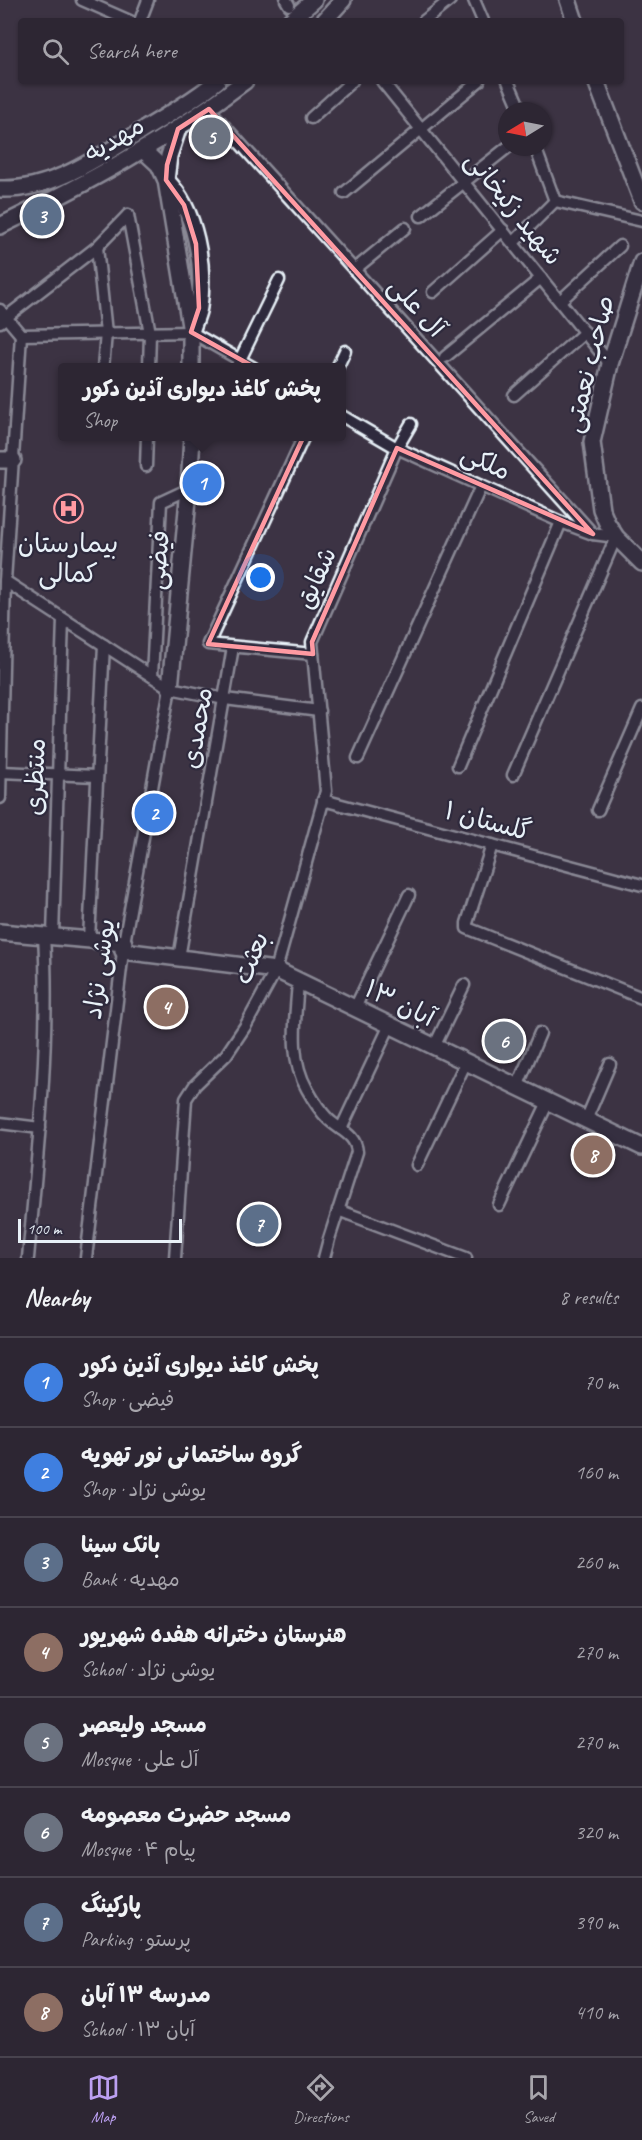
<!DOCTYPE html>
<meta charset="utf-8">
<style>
body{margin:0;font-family:Caveat,"Playpen Sans Arabic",sans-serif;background:#352e3b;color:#f1f3f6}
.compass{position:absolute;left:498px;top:102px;width:54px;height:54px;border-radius:50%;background:#2d2633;box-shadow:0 2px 4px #0004;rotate:260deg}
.scale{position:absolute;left:18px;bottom:15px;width:164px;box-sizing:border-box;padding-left:6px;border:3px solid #e8f1f8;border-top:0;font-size:16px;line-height:21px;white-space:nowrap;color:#e8f1f8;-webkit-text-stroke:4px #2f2a3d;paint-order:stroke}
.you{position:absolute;left:261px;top:578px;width:21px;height:21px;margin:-15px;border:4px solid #fff;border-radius:50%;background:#1a73e8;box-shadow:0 0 0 9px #1a73e833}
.badge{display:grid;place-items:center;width:39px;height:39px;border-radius:50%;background:#bca0f2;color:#fff;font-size:20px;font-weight:700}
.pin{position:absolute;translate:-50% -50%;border:3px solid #fff;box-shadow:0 2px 6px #0006}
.popup{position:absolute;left:58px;top:363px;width:288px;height:78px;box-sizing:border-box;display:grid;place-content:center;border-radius:6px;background:#2d2633;filter:drop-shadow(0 2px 4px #0005);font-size:20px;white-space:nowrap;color:#a7a5ac}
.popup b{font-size:22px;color:#f1f3f6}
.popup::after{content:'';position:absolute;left:50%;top:100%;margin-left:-12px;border:12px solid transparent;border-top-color:#2d2633}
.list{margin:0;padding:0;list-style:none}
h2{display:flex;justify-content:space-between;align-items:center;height:78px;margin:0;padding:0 24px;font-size:26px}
h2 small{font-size:20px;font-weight:400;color:#a7a5ac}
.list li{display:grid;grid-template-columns:39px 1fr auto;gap:18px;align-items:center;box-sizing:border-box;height:90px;padding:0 24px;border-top:2px solid #48434e}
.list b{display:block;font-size:22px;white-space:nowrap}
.list p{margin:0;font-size:20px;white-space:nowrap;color:#a7a5ac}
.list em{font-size:20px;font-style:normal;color:#a7a5ac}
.icon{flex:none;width:33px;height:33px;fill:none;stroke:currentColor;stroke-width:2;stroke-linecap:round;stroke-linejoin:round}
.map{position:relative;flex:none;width:642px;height:1258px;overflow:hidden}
.search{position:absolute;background:#2d2633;box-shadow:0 2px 4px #0004;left:18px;right:18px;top:18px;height:66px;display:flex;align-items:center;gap:15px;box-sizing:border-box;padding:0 21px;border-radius:6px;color:#a7a5ac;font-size:22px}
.sheet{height:798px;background:#2d2633}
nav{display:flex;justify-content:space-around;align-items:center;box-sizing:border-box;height:84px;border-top:2px solid #48434e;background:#2d2633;font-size:16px;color:#a7a5ac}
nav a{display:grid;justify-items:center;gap:3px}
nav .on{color:#bca0f2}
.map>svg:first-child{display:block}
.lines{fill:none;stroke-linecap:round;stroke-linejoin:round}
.street-casing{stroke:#e8f1f8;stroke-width:15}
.secondary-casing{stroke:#e8f1f8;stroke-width:20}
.street{stroke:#2f2a3d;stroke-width:10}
.secondary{stroke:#2f2a3d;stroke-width:15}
.marked{fill:none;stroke:#ff9aa2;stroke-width:4.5;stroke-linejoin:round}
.labels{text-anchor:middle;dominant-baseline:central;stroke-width:4.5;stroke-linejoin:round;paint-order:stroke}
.street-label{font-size:26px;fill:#e8f1f8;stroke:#2f2a3d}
.poi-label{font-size:26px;fill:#e8f1f8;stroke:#2f2a3d}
</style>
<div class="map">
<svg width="642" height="1258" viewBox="0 0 642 1258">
<rect width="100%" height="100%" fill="#3c3344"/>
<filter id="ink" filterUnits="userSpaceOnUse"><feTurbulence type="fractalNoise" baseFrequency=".0167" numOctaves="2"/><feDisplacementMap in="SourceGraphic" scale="12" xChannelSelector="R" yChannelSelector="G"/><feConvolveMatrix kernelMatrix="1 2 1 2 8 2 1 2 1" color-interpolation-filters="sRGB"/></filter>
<g filter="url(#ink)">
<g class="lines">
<defs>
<g id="street">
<polyline points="82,0 130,21"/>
<polyline points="286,0 289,5"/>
<polyline points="474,0 483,21"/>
<polyline points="140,21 148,0"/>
<polyline points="424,21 450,0"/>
<polyline points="382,81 610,364"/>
<polyline points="508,81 521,111"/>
<polyline points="209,109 593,534"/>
<polyline points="311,118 352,81"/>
<polyline points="535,147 555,201 642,221"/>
<polyline points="344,193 479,81"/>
<polyline points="128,215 150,333 149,368"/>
<polyline points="421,216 508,147"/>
<polyline points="513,243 555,201"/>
<polyline points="97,247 106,333 103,368"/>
<polyline points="354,270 405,228"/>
<polyline points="433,292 503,230"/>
<polyline points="560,301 620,246"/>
<polyline points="0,310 21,335"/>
<polyline points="0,322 97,247 128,215"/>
<polyline points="21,335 191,332 254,368"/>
<polyline points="445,357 541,278"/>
<polyline points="236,368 279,280"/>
<polyline points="337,368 345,351"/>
<polyline points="514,395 585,332"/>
<polyline points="342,416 397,448 561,522 593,534 616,537 513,775"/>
<polyline points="304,436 208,644 313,654"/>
<polyline points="146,466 147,436"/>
<polyline points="5,581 170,688 225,699 319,711"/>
<polyline points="152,676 161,502 189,489"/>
<polyline points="358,758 481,486"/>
<polyline points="458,766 561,522"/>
<polyline points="0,772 97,776"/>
<polyline points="0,798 5,581 21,335"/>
<polyline points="323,800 642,885"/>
<polyline points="598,810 642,709"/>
<polyline points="492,845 467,923 467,928 642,998"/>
<polyline points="53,936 63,619"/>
<polyline points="89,939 104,645"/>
<polyline points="179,958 233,647"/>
<path d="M 298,981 C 296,1017 288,1056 307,1089 C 312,1098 320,1111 328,1119 C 339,1130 356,1134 357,1152 L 329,1239 L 324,1258"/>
<polyline points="355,1008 409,895"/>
<polyline points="434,1047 464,985"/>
<polyline points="517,1087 540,1033"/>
<polyline points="586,1120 610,1064"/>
<polyline points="0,1123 40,1128"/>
<polyline points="341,1129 390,1025"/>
<polyline points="417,1165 466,1062"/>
<polyline points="499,1205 548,1102"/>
<polyline points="338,1210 466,1258"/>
<path d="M 28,1258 C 38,1151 50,1043 44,935"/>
<polyline points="86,1258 124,943 170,688"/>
<polyline points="175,1258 186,1099 195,1085 226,1055 246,1025 276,970 326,791 312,642 397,448 411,424"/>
</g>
<g id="secondary">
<polyline points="568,0 575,21"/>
<polyline points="290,21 314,0"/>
<polyline points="324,21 343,0"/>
<polyline points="596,81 642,201"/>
<path d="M 178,129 L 169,156 L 166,180 C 196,210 205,266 199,307 C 198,314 194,322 192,329"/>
<polyline points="144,151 159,165 166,180 191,332 191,368"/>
<path d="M 0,189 C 51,191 97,158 140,132 C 166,116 193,101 217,81"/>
<path d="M 0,226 C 86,184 169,139 245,81"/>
<polyline points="642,262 610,364 592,442 601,509 607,523 616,537 642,563"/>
<polyline points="0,460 13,460"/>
<polyline points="170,688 189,489 192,436"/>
<polyline points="0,932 124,943"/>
<polyline points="123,951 276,970 642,1147"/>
</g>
</defs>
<use href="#street" class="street-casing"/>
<use href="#secondary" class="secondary-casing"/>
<use href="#street" class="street"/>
<use href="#secondary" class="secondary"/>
</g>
</g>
<path d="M0 0H642V1258H0ZM 209,109 L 593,534 L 397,448 L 312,642 L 313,654 L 208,644 L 319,403 L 191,332 L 199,308 L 196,244 L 184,205 L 166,180 L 167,165 L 178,129 Z" fill="#3c3344" fill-opacity=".55" fill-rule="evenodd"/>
<path class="marked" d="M 209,109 L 593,534 L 397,448 L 312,642 L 313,654 L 208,644 L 319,403 L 191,332 L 199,308 L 196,244 L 184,205 L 166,180 L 167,165 L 178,129 Z"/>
<defs>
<symbol id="hospital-ring" viewBox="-11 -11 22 22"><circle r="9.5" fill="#2f2a3d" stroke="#ff9aa2" stroke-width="1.5"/><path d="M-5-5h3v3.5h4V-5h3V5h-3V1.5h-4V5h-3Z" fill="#ff9aa2"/></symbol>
</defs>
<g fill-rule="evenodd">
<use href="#hospital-ring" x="52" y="492" width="33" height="33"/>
</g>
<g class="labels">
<g class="street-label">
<text transform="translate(114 139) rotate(-31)">مهدیه</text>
<text transform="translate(514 208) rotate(51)">شهید زکیخانی</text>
<text transform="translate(417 307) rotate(48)">آل علی</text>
<text transform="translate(589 364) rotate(-76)">صاحب نعمتی</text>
<text transform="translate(486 462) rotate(25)">ملکی</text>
<text transform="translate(158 560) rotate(-85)">فیضی</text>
<text transform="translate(316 578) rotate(-66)">شقایق</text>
<text transform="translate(197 728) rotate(-80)">محمدی</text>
<text transform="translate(35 777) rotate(-88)">منتظری</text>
<text transform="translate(488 821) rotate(15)">گلستان ۱</text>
<text transform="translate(251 958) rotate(-68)">بعثت</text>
<text transform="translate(99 969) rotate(-82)">یوشی نژاد</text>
<text transform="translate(400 1003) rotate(26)">۱۳ آبان</text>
</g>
<g class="poi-label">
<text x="68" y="543">بیمارستان<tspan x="68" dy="30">کمالی</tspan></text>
</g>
</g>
</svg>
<svg class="compass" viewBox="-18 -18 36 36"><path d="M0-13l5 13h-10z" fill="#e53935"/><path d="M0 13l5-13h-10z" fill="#a7a5ac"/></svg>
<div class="scale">100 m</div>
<div class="you"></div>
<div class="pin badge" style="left:202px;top:483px;background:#3f7fe0">1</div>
<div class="popup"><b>پخش کاغذ دیواری آذین دکور</b>Shop</div>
<div class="pin badge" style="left:154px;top:813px;background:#3f7fe0">2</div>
<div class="pin badge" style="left:42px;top:216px;background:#5c6f8a">3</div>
<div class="pin badge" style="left:166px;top:1007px;background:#8d6e63">4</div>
<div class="pin badge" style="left:211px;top:137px;background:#6b7280">5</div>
<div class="pin badge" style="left:504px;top:1041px;background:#6b7280">6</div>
<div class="pin badge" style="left:259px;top:1224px;background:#5c6f8a">7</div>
<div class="pin badge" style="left:593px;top:1155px;background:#8d6e63">8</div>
<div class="search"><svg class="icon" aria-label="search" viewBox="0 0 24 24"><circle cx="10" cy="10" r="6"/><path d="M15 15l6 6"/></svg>Search here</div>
</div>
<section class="sheet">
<h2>Nearby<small>8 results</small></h2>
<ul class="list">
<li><span class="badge" style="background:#3f7fe0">1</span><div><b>پخش کاغذ دیواری آذین دکور</b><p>Shop · فیضی</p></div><em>70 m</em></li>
<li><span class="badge" style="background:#3f7fe0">2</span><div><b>گروه‌ ساختمانی نور تهویه</b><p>Shop · یوشی نژاد</p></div><em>160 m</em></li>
<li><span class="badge" style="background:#5c6f8a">3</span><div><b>بانک سینا</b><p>Bank · مهدیه</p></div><em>260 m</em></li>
<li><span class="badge" style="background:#8d6e63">4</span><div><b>هنرستان دخترانه هفده شهریور</b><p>School · یوشی نژاد</p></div><em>270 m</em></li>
<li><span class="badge" style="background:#6b7280">5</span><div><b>مسجد ولیعصر</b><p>Mosque · آل علی</p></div><em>270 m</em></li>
<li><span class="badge" style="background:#6b7280">6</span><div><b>مسجد حضرت معصومه</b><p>Mosque · پیام ۴</p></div><em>320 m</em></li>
<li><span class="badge" style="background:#5c6f8a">7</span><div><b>پارکینگ</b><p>Parking · پرستو</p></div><em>390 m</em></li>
<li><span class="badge" style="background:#8d6e63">8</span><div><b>مدرسه ۱۳ آبان</b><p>School · ۱۳ آبان</p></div><em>410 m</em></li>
</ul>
</section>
<nav>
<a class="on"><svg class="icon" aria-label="map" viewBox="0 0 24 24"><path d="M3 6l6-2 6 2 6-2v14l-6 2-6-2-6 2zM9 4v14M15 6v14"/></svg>Map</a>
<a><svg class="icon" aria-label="directions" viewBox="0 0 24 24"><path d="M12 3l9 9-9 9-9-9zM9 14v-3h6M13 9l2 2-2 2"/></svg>Directions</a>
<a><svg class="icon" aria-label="saved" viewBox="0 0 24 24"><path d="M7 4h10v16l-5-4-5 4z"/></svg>Saved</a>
</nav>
